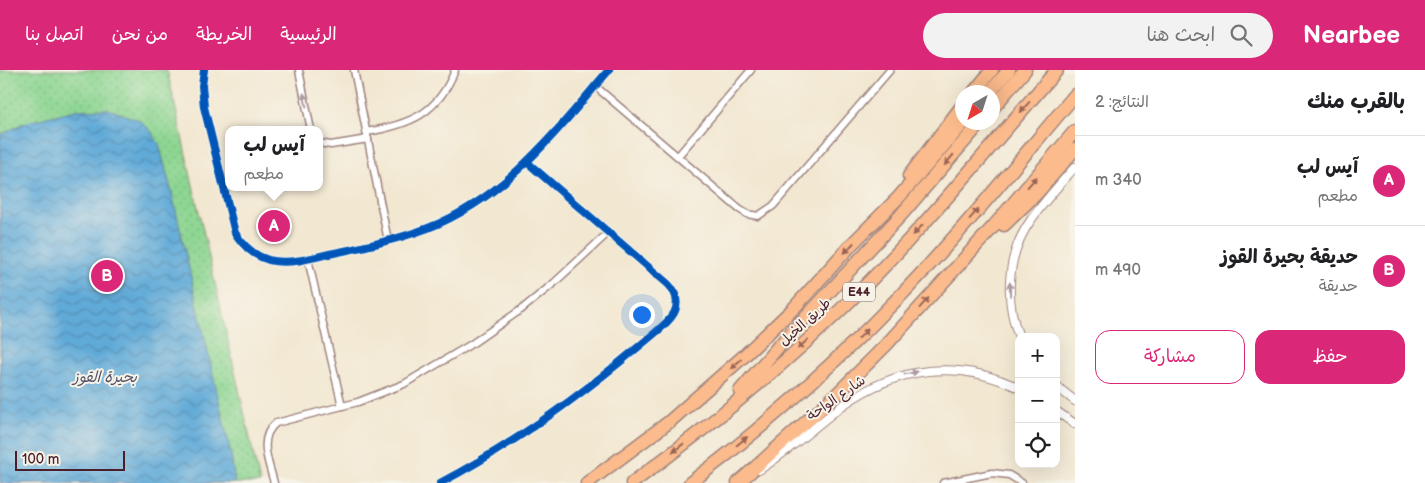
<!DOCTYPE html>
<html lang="ar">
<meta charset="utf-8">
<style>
body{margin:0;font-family:"Balsamiq Sans","Playpen Sans Arabic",sans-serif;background:#f2f2f2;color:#202124;direction:rtl}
.controls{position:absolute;right:15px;bottom:15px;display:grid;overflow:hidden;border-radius:10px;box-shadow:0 5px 20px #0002}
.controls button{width:45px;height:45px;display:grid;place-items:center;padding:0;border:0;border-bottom:1px solid #e0e0e0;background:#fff;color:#202124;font:25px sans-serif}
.compass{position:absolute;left:955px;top:15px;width:45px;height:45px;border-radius:50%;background:#fff;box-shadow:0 5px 20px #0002;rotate:219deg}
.scale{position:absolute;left:15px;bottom:12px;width:110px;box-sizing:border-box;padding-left:5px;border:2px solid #4a1f2b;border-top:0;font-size:14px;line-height:18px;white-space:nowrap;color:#4a1f2b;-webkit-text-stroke:4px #f7f3e8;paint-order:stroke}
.you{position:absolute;left:641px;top:244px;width:18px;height:18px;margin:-12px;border:4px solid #fff;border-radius:50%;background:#1a73e8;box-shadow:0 0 0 8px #1a73e833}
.badge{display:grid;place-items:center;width:32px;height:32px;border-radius:50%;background:#db2777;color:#fff;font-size:16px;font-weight:700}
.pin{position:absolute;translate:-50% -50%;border:2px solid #fff;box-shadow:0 1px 5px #0006}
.popup{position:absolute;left:225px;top:56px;width:98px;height:65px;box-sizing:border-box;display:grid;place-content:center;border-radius:10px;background:#fff;filter:drop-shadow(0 1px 4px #0005);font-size:16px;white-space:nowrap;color:#757577}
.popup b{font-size:19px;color:#202124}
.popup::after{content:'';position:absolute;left:50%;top:100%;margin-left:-10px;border:10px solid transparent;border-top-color:#fff}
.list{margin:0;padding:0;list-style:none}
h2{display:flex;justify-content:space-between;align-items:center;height:65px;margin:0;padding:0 20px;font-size:21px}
h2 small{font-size:16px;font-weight:400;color:#757577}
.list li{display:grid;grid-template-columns:32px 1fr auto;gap:15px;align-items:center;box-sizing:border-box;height:90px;padding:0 20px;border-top:1px solid #e0e0e0}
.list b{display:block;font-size:19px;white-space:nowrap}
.list p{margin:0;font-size:16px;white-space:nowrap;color:#757577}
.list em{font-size:16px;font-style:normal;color:#757577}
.actions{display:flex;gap:10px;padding:15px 20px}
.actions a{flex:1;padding:11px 0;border:1px solid #db2777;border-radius:15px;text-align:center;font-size:18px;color:#db2777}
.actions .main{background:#db2777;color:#fff}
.icon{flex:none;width:28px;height:28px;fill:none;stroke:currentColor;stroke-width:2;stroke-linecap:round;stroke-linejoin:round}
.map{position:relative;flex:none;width:1075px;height:413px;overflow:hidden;direction:ltr}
header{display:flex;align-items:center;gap:30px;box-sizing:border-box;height:70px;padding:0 25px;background:#db2777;color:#fff}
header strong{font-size:24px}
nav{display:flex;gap:28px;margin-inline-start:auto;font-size:18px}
.search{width:350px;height:45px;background:#f2f2f2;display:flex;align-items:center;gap:12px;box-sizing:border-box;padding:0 18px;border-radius:28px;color:#757577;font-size:19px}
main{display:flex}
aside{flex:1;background:#fff}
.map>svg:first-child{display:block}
.park{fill:url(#park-dots);stroke:#6c7a5e}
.water{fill:url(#water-waves);stroke:#556482}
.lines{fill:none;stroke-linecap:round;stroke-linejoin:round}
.minor-casing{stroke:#9e837e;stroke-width:9}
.tertiary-casing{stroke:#9e837e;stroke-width:10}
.motorway-casing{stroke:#9e837e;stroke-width:15}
.minor{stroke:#fff;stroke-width:6}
.tertiary{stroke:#fff;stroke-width:8}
.motorway{stroke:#fbbb8c;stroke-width:12}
.cycleway-casing{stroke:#f7f3e8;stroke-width:11}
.cycleway{stroke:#0057b8;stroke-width:8}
.oneway{fill:#ae9aa0}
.oneway2{fill:#9a6557}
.labels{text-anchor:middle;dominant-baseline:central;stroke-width:4;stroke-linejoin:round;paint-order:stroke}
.shield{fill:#f7f3e8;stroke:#7e5f64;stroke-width:1}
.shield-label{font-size:12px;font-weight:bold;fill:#4a1f2b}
.street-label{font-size:14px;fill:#4a1f2b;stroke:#f7f3e8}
.water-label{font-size:15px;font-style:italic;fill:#525068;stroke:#f7f3e8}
</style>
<header>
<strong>Nearbee</strong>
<div class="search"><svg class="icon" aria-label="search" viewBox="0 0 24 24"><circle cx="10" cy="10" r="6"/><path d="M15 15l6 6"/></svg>ابحث هنا</div>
<nav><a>الرئيسية</a><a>الخريطة</a><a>من نحن</a><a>اتصل بنا</a></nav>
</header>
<main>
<aside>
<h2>بالقرب منك<small>النتائج: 2</small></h2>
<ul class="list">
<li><span class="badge">A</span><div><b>آيس لب</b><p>مطعم</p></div><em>340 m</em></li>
<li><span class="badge">B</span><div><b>حديقة بحيرة القوز</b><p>حديقة</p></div><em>490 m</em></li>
</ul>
<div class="actions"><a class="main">حفظ</a><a>مشاركة</a></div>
</aside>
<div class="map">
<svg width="1075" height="413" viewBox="0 0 1075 413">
<defs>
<pattern id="park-dots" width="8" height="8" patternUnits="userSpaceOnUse" patternTransform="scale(1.25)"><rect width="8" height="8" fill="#8dd692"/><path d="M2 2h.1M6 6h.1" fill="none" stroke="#7bb77e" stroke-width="1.8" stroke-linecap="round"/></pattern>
<pattern id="water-waves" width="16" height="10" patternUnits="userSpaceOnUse" patternTransform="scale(1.25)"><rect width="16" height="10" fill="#60aad8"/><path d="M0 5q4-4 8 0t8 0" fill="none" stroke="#518aaf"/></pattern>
</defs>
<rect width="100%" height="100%" fill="#f7f3e8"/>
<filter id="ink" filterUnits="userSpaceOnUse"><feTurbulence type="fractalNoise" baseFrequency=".02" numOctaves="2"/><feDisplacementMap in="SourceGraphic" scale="10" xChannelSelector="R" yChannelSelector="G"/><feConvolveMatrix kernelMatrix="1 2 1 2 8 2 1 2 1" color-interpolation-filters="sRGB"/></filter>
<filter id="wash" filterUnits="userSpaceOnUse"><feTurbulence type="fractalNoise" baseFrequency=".0096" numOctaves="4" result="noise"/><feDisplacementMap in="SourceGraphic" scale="20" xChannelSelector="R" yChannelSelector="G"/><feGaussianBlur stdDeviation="1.12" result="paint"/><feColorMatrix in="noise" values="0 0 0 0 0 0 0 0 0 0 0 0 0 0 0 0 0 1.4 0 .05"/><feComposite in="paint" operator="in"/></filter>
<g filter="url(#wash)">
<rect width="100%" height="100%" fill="#f2e7d0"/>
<polygon class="park" points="0,0 167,0 260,413 0,413"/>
<polygon class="water" points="108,39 139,50 150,60 159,74 172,123 231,384 235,413 0,413 0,65 24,53 75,40"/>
</g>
<g filter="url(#ink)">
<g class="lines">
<defs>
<g id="minor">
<path d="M 204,0 L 202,16 L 204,37 L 235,163 C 260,202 291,193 329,184 C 363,177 396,170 428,158 C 507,127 555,62 609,0"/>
<polyline points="299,0 311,60"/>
<polyline points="354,0 388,171"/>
<polyline points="595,16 739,139 747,144 758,146 773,136 890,0"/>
<path d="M 366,62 C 409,55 438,44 455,0"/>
<polyline points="319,73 331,75 368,69"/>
<polyline points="678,86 751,0"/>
<polyline points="308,189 342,336"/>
<path d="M 274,413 C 269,393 257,368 276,353 L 358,332 L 404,314 L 473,273 L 522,239 L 554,213 L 609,162"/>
<path d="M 440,413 C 511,376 576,329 637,278 C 647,269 670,253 675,241 C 679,231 675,221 668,214 L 528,93"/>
<polyline points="943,413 992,403 1009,405 1022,413"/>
</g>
<g id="tertiary">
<path d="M 1019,267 C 1004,229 1007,183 1031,150 C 1044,131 1060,114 1075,97"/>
<polyline points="1056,316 1075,331"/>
<polyline points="1056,341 1075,354"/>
<path d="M 759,400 C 789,381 815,356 843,335 C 898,296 958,289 1019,318"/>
</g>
<g id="motorway">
<polyline points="974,22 992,0"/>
<polyline points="990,22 1009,0"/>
<polyline points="992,39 1025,0"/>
<polyline points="909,106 962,36"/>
<polyline points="1004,155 1036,124 1075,79"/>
<polyline points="740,321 778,277 901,145 981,52"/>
<polyline points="587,413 669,352 744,286 794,238 852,174 899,127 964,52"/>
<path d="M 632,413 C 714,353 794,287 866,215 C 933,147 994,72 1057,0"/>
<path d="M 690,413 C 767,355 838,291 904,222 C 964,159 1019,91 1075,25"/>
<polyline points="738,413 836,325 887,274 993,157 1075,61"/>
</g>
</defs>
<use href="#minor" class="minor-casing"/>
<use href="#tertiary" class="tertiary-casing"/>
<use href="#motorway" class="motorway-casing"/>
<use href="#minor" class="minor"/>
<use href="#tertiary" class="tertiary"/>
<use href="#motorway" class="motorway"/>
<defs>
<g id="cycleway">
<path d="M 204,0 L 202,16 L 204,37 L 235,163 C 260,202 291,193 329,184 C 363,177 396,170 428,158 C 507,127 555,62 609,0"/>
<path d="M 440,413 C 511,376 576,329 637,278 C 647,269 670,253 675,241 C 679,231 675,221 668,214 L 528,93"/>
</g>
</defs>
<use href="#cycleway" class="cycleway-casing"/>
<use href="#cycleway" class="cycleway"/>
</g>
<defs><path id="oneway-solid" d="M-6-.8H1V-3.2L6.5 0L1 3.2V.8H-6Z" transform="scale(1.25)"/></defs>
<g class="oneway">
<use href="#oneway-solid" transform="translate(305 30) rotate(-102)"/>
<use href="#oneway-solid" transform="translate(1010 219) rotate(-91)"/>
<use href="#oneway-solid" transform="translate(911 303) rotate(-11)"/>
</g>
<g class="oneway2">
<use href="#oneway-solid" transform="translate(1025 37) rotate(131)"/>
<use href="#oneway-solid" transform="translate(949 90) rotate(130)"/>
<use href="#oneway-solid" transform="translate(1032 112) rotate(-49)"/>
<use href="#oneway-solid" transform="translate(974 144) rotate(-49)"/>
<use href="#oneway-solid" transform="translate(918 160) rotate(132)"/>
<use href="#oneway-solid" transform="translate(849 178) rotate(133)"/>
<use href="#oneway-solid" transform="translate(924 233) rotate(-48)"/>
<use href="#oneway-solid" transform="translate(863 264) rotate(-45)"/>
<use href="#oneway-solid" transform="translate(803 274) rotate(138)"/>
<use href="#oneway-solid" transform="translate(736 294) rotate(138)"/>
<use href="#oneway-solid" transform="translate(742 371) rotate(-39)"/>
<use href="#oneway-solid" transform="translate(678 378) rotate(142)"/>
</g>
</g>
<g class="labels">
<rect class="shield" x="843" y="212.5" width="32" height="19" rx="4"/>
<g class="shield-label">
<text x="859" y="222">E44</text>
</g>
<g class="street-label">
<text transform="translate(805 252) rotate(-42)">طريق الخيل</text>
<text transform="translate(836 328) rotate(-35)">شارع الواحة</text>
</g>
<g class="water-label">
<text x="105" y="307">بحيرة القوز</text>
</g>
</g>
</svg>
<div class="controls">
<button>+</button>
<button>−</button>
<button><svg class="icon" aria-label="locate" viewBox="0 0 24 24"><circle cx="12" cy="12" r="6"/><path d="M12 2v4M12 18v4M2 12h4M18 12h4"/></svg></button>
</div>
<svg class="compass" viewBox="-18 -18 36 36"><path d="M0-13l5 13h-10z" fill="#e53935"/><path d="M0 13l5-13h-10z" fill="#757577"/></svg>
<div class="scale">100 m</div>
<div class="you"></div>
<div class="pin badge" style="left:274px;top:156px">A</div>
<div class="popup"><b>آيس لب</b>مطعم</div>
<div class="pin badge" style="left:107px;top:206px">B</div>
</div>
</main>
